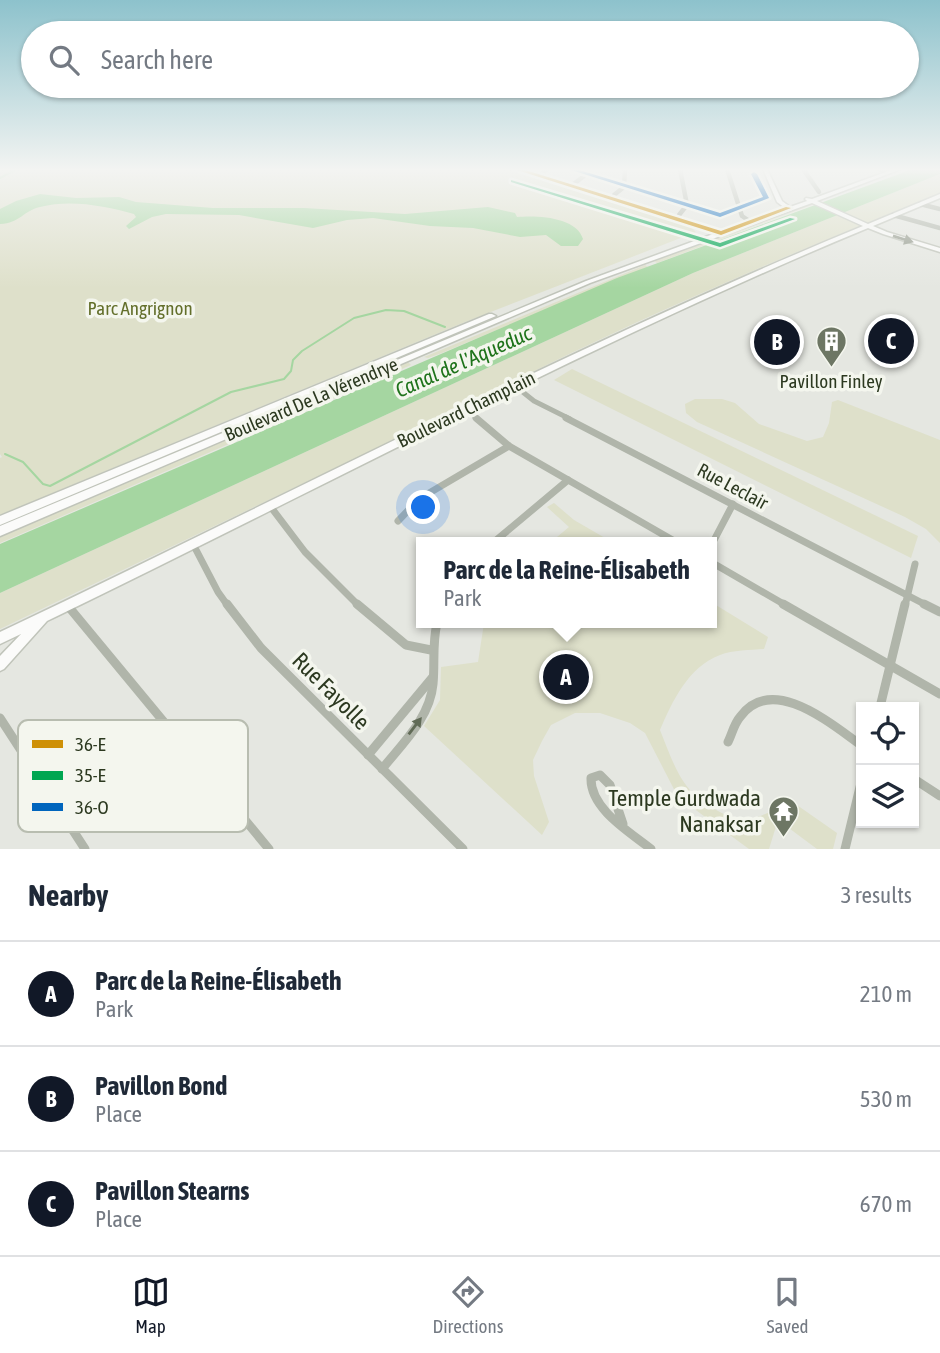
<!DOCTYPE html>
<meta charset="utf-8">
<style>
body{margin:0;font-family:"Asap Condensed",sans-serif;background:#f2f2f3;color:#1f2937}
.controls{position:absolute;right:21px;bottom:21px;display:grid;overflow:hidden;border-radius:0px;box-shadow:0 2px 5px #0004}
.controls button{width:63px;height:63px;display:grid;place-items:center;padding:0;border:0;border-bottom:2px solid #e0e1e3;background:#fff;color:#1f2937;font:35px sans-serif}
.you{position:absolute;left:424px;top:508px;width:24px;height:24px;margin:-18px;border:5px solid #fff;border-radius:50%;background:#1a73e8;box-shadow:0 0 0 10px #1a73e833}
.badge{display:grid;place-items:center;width:46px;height:46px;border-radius:50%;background:#111827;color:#fff;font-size:23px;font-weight:700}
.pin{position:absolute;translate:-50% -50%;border:4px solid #fff;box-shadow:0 2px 7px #0006}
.popup{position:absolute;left:416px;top:537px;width:301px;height:91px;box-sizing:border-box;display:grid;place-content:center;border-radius:0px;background:#fff;filter:drop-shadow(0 2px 5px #0005);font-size:23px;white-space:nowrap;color:#747a83}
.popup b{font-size:26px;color:#1f2937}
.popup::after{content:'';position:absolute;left:50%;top:100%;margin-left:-14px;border:14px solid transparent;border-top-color:#fff}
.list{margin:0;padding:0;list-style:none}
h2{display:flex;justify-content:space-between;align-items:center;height:91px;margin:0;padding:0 28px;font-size:30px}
h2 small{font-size:23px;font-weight:400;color:#747a83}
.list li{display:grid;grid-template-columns:46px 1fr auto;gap:21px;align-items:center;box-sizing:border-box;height:105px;padding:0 28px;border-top:2px solid #e0e1e3}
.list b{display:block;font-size:26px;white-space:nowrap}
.list p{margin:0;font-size:23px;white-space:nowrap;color:#747a83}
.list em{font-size:23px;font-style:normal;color:#747a83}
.icon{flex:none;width:38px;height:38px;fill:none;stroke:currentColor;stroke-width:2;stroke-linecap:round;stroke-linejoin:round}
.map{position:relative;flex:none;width:940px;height:849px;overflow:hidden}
.search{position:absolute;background:#fff;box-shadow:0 2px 5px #0004;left:21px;right:21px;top:21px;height:77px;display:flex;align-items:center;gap:18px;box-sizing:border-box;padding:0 24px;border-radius:38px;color:#747a83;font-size:26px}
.sheet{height:406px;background:#fff}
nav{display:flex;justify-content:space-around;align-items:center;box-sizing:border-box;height:98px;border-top:2px solid #e0e1e3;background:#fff;font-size:19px;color:#747a83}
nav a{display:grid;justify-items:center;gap:4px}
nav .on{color:#111827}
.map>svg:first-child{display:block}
.green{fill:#dee0ca}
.water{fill:#a5d6a1}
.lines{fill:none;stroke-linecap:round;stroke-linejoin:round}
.stream{stroke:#a5d6a1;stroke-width:2}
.secondary-casing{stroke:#c0c4ba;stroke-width:3}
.street-far3{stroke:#b0b5aa;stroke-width:4.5}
.street-far2{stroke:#b0b5aa;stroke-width:5}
.street-far1{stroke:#b0b5aa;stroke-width:7}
.street{stroke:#b0b5aa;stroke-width:9}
.secondary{fill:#fbfbfa;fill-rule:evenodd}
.bus-1-casing{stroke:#f4f6ee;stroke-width:5}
.bus-2-casing{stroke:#f4f6ee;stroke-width:5}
.bus-3-casing{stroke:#f4f6ee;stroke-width:5}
.bus-1{fill:#ce9006;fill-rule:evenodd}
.bus-2{fill:#00a651;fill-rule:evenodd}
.bus-3{fill:#0065bd;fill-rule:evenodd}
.oneway{fill:#949a8d}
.oneway2{fill:#616b57}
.labels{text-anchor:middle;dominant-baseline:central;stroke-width:7;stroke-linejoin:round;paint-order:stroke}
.park-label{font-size:19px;fill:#636f2b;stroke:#f4f6ee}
.poi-label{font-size:19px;fill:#2c3920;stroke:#f4f6ee}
.street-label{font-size:19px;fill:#2c3920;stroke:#f4f6ee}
.water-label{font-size:21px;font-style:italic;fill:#1e731b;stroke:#f4f6ee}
.near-street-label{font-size:23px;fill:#2c3920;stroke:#f4f6ee}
.near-poi-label{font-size:23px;fill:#2c3920;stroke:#f4f6ee;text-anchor:end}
.key{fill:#f4f6ee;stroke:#b8bdb0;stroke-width:2}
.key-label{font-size:19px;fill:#2c3920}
</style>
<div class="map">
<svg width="940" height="849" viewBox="0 0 940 849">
<rect width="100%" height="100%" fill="#e5e7e1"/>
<g class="green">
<polygon points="0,169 510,169 689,225 696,232 465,322 0,515 0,458 2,457 0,454"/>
<path d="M 940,174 L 940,193 C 786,255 634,320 482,397 L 461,404 L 452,412 L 0,629 L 0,593 L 693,273 Z"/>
<polygon points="809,203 815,204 657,263 653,260"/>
<polygon points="645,265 648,267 442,353 428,358 424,357"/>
<polygon points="408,362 411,365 0,543 0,536"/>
<polygon points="572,369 918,536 911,558 554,380"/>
<polygon points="695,399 722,399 735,403 759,424 807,441 823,437 829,423 832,402 838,400 940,440 940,543 926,529 905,517 697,422 686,413 685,404"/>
<polygon points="554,503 574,520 612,542 551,542 569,527 547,507"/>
<path d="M 711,602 L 768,637 L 764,649 C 750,650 733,650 720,655 C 688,667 672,702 660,730 C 682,786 686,798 743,823 L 780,808 L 784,796 L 837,833 L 833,849 L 817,849 L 778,820 L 769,849 L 749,849 L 678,797 L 645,733 L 630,723 L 600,713 L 575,713 L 551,725 L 542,741 L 533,760 L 534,776 L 549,822 L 542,835 L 424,726 L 440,700 L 441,667 L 478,662 L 484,623 L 711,623 Z"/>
</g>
<g class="water">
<polygon points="913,169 940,169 940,174 693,273 0,593 0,544 617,278"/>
<path d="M 40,194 L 76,198 L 119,197 L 136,202 L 213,208 L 304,208 L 405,214 L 488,207 L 515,213 L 517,217 C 537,215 577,217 583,239 L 578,246 L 561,246 L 546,235 L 520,237 L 473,228 L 430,226 L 373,218 L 347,220 L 313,228 L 239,215 L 166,214 L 152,217 L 129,229 L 126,226 L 136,217 L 134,214 C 106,206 70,199 40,207 C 23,211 20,223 0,224 L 0,209 L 16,201 Z"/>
</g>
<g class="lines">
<g class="stream">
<polyline points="0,178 15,170"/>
<polyline points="5,454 23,462 43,484 50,486 231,392 284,379 291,371 293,360 302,351 354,318 386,310 404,311 445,327"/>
</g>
<defs>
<g id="secondary">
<path d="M 515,169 L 522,169 L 722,231 L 785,208 L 777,202 L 763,169 L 767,169 L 782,201 L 790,207 L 807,201 L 805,199 L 806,198 L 812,199 L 894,169 L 901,169 L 817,201 L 868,224 L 940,194 L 940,198 L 873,226 L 887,232 L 940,248 L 940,252 L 883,234 L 868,228 C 588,344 320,489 47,621 L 4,669 L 0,671 L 0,656 L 21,634 L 0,644 L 0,632 C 287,496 569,347 863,226 L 812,203 L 590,283 L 0,536 L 0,526 L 586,281 L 716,233 Z"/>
<polygon points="489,314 492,314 496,316 0,525 0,516"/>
</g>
</defs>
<use href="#secondary" class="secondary-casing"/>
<g class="street-far3">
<polyline points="727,169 742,216 751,222"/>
<polyline points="803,169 819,192"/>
<polyline points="879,169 889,172"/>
<polyline points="542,173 548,169"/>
<polyline points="571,186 584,176 586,169"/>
<polyline points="614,195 624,187 625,169"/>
<polyline points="920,204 940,209"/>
<polyline points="679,215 687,205 680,169"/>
<polyline points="893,215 940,228"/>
</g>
<g class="street-far2">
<polyline points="514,385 534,401 570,419"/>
<polyline points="466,409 478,419"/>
</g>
<g class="street-far1">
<polyline points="476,418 509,446 676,542"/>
<polyline points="566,418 928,606"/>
<polyline points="270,506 305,552 359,606"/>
<polyline points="398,521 419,499 509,446"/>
<polyline points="494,542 568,480"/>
<polyline points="193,544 218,592 228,606"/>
<polyline points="711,546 733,504"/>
<polyline points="711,562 787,606"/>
<polyline points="905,606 915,564"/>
</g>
<g class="street">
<polyline points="227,604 261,648 463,849"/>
<polyline points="357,604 406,645 431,650"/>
<polyline points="783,604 940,694"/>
<polyline points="924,604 940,612"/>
<polyline points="68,606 269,849"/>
<polyline points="880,707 905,604"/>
<polyline points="0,718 85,849"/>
<path d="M 728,742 C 732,734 734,724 740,717 C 772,673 831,724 861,745"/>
<polyline points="368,755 433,677"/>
<path d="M 382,769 C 402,744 430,718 433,684 C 435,663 432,644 437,623"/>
<polyline points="914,779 940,796"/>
<path d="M 623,824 L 610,785 L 600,775 L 591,778 C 590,809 630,832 651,849"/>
<polyline points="845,849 861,783"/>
</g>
<use href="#secondary" class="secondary"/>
<defs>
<polygon id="bus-1" points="514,169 522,169 721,231 786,207 791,208 721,235"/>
<polygon id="bus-2" points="511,180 720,243 790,218 795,219 720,247 511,182"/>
<polygon id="bus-3" points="568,169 576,169 720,213 763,197 751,174 754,172 757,174 769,198 720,217"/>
</defs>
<use href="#bus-1" class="bus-1-casing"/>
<use href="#bus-2" class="bus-2-casing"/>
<use href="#bus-3" class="bus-3-casing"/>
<use href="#bus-1" class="bus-1"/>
<use href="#bus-2" class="bus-2"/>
<use href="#bus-3" class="bus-3"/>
</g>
<defs><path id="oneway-solid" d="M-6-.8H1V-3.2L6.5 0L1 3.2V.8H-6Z" transform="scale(1.75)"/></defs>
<use class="oneway" href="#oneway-solid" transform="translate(903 239) rotate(17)"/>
<use class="oneway2" href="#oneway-solid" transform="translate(415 726) rotate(-53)"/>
<linearGradient id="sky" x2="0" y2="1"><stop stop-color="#8dc2cc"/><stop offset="0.59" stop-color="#f3f4f2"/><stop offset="1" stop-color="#f3f4f2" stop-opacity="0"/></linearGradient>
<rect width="940" height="288" fill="url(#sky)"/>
<defs>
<symbol id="building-pin" viewBox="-11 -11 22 30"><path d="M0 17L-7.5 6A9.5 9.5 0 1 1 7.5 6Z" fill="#6d7664" stroke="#f4f6ee"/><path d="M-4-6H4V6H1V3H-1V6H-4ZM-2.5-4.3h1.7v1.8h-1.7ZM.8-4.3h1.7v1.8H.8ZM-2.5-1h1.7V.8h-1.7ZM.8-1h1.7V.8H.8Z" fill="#fff"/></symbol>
<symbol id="temple-pin" viewBox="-11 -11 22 30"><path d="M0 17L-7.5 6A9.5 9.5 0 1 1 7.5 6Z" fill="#6d7664" stroke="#f4f6ee"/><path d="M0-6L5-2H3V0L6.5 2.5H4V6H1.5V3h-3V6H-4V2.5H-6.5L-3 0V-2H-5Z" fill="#fff"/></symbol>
</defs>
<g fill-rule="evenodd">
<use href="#building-pin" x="814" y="324" width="35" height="47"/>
<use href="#temple-pin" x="766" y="794" width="35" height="47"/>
</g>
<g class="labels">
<g class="park-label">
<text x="140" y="308">Parc Angrignon</text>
</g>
<g class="poi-label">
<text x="831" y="381">Pavillon Finley</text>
</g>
<g class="street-label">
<text transform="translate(311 399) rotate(-23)">Boulevard De La Vérendrye</text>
<text transform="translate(466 409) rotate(-26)">Boulevard Champlain</text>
<text transform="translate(733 486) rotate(28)">Rue Leclair</text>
</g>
<g class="water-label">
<text transform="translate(463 361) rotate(-24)">Canal de l'Aqueduc</text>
</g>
<g class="near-street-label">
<text transform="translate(331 691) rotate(45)">Rue Fayolle</text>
</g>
<g class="near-poi-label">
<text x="761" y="798">Temple Gurdwada<tspan x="761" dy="26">Nanaksar</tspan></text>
</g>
</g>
<rect x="18" y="720" width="230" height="112" rx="10" class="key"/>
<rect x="32" y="740" width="31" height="8" fill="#ce9006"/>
<rect x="32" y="771" width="31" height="9" fill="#00a651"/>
<rect x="32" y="803" width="31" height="8" fill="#0065bd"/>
<g class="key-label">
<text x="75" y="751">36-E</text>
<text x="75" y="782">35-E</text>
<text x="75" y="814">36-O</text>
</g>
</svg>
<div class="controls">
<button><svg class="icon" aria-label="locate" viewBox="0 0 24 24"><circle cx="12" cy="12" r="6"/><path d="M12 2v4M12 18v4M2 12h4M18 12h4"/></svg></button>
<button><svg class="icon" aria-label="layers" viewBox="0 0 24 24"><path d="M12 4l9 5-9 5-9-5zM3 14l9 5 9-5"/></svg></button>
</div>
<div class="you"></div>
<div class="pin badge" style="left:566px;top:677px">A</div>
<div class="popup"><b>Parc de la Reine-Élisabeth</b>Park</div>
<div class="pin badge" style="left:777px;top:342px">B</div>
<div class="pin badge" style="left:891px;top:341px">C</div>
<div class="search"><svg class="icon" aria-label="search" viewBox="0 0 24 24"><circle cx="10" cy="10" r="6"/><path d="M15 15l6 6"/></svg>Search here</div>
</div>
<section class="sheet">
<h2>Nearby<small>3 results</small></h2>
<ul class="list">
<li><span class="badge">A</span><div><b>Parc de la Reine-Élisabeth</b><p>Park</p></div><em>210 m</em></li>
<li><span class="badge">B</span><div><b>Pavillon Bond</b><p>Place</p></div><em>530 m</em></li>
<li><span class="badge">C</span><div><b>Pavillon Stearns</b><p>Place</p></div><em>670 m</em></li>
</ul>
</section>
<nav>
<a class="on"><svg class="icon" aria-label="map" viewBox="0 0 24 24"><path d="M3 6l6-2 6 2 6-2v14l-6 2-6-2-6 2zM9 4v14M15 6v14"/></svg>Map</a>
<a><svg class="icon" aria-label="directions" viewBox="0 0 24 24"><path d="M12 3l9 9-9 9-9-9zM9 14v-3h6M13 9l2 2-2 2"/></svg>Directions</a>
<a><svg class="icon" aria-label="saved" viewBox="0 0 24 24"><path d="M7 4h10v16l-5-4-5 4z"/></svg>Saved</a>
</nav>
